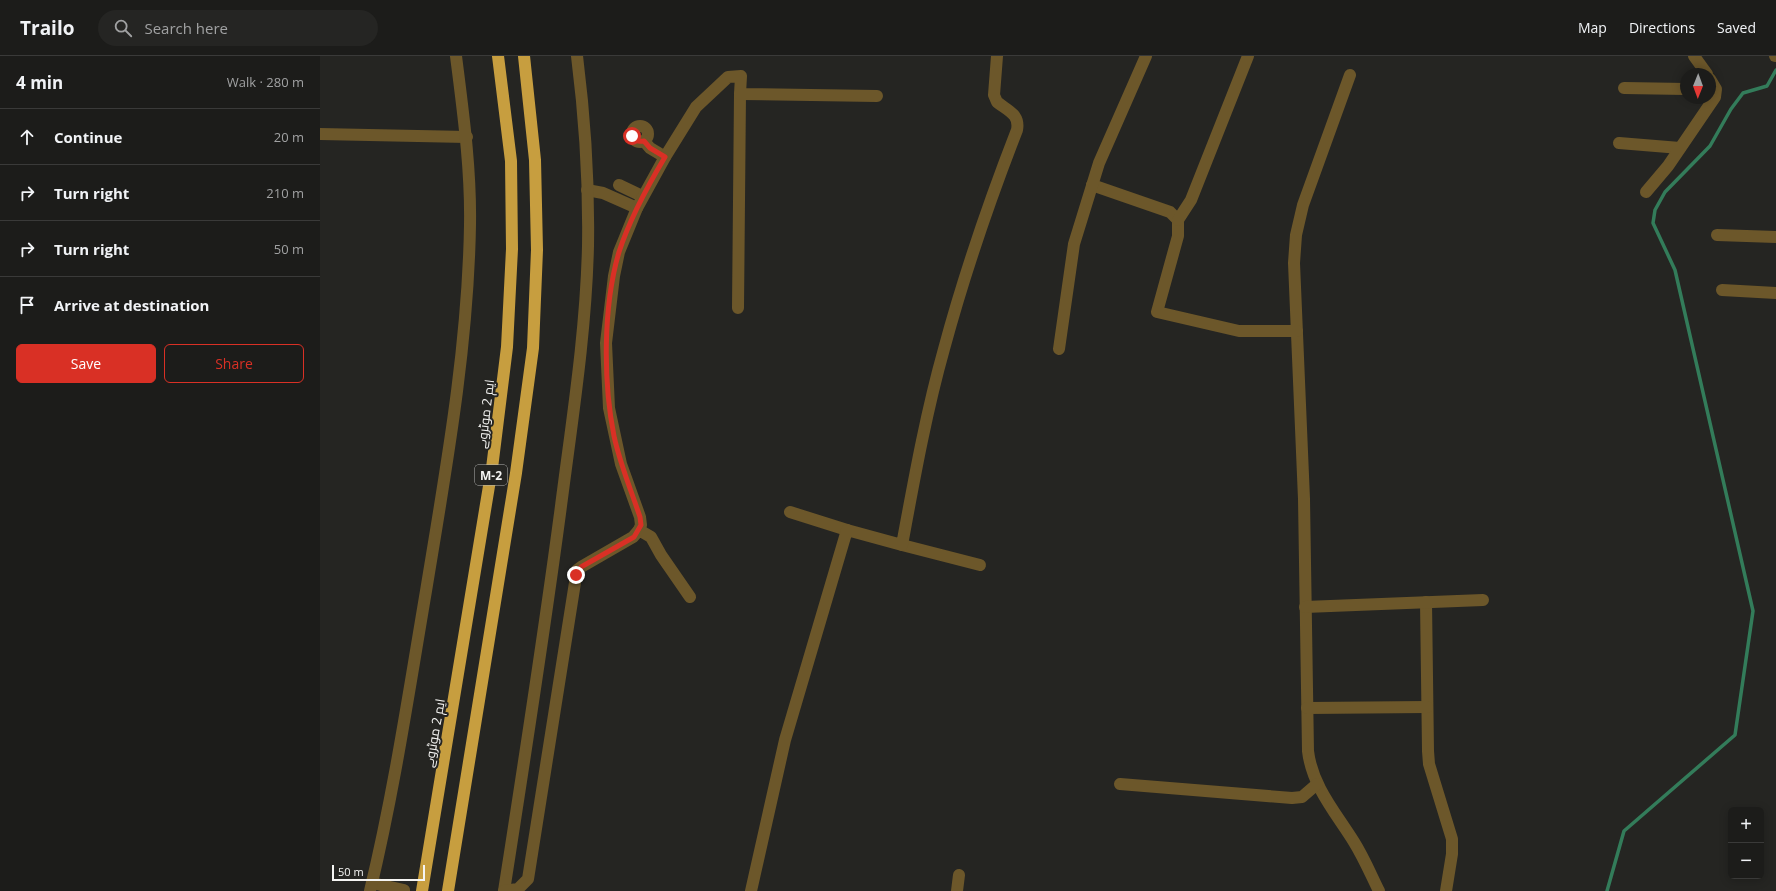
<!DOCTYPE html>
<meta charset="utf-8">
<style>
body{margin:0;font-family:"Open Sans",Cairo,sans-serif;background:#252523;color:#f1f3f6}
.controls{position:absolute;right:12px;bottom:12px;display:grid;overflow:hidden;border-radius:6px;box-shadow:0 2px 10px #0003}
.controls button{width:36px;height:36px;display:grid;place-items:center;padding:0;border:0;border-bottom:1px solid #3a3a39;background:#1c1c1a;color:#f1f3f6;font:20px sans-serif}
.compass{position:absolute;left:1360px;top:12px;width:36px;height:36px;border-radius:50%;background:#1c1c1a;box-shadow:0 2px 10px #0003;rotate:181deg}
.scale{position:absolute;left:12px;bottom:10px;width:93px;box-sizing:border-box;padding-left:4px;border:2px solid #f5f5f3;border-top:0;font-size:11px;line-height:14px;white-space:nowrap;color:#f5f5f3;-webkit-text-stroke:3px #252522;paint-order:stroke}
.stop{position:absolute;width:12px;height:12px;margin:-9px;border:3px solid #d93025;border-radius:50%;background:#fff}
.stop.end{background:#d93025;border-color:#fff;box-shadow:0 1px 4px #0008}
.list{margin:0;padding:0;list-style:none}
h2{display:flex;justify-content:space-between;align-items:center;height:52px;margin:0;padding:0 16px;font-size:17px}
h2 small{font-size:13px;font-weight:400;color:#a0a1a2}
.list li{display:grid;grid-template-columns:26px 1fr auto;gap:12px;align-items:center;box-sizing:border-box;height:56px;padding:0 16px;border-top:1px solid #3a3a39}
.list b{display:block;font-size:15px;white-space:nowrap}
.list em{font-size:13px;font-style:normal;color:#a0a1a2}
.actions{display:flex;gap:8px;padding:12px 16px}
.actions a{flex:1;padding:9px 0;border:1px solid #d93025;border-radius:6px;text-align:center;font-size:14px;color:#d93025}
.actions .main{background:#d93025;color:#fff}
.icon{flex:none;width:22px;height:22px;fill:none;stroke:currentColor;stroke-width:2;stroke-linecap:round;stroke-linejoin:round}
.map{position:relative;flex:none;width:1456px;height:835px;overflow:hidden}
header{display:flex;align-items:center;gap:24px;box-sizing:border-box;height:56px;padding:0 20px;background:#1c1c1a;border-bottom:1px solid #3a3a39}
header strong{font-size:19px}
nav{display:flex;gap:22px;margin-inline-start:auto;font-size:14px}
.search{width:280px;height:36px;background:#252523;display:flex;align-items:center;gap:10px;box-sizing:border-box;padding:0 14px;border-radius:22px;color:#a0a1a2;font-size:15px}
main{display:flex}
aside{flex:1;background:#1c1c1a}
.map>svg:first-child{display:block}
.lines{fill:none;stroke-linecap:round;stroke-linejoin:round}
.stream{stroke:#337c5a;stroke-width:3.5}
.minor{stroke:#6c572a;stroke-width:12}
.highway{stroke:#c79e3f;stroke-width:12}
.route{stroke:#d93025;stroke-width:5}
.labels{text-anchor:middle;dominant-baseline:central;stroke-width:4;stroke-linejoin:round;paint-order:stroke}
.shield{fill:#252522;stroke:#b7b7b4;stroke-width:1}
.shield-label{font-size:12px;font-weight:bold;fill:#f5f5f3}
.street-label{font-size:13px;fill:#f5f5f3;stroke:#252522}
</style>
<header>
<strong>Trailo</strong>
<div class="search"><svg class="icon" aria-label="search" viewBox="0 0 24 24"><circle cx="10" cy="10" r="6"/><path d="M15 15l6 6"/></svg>Search here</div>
<nav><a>Map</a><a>Directions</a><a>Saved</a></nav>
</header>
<main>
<aside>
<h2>4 min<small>Walk · 280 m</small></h2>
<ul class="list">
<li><svg class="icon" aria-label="ahead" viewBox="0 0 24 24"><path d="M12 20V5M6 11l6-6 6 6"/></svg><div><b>Continue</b></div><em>20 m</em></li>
<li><svg class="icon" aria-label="right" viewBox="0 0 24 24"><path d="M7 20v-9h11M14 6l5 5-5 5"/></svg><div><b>Turn right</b></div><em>210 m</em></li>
<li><svg class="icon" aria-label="right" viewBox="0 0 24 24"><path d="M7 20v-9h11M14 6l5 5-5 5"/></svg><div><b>Turn right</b></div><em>50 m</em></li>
<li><svg class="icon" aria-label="arrive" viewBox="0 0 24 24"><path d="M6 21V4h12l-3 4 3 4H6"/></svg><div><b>Arrive at destination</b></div></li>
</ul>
<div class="actions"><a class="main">Save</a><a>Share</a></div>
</aside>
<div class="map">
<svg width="1456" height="835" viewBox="0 0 1456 835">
<rect width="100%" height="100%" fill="#252522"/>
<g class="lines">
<polyline class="stream" points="1287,835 1304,775 1415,679 1433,555 1355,214 1333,167 1335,154 1345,136 1390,90 1411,53 1423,37 1447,30 1456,14"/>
<g class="minor">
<polyline points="1374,0 1387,18"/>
<polyline points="1455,0 1456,0"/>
<path d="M 1030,19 L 983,149 L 976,179 L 974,207 L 984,443 L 988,695 C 992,730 1016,757 1034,786 C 1044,802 1051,819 1059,835"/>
<polyline points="1304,32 1366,33"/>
<circle cx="320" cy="78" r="8"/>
<polyline points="0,78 147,81"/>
<polyline points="324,85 330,92 345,101"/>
<polyline points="1299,87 1360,92"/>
<polyline points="299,129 322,140"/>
<polyline points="772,129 850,156 858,164 858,180 837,256 919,275 977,275"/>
<polyline points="267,134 283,137 317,152"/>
<polyline points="1326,136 1348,110 1395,41 1396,33 1390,23"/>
<polyline points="858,164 871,144 928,0"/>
<polyline points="1397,179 1456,181"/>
<polyline points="1402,234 1456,237"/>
<polyline points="418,252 420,38"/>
<polyline points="739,293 754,188 779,107 826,0"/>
<polyline points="470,456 527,474"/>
<polyline points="319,474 321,469 320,461 301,408 289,352 286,287 294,220 299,196 317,152 345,101 376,51 408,21 421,20 420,38 557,40"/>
<polyline points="582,489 660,509"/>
<polyline points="1106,546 1108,695 1109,708 1132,783 1132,798 1126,835"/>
<polyline points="985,551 1163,544"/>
<polyline points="987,652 1107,651"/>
<polyline points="800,728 972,742 982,741 997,728"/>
<polyline points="52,827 84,834"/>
<path d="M 50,835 C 74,736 89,635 106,535 C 126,413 148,292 150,169 C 151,112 143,56 136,0"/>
<path d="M 184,835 C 204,707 224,579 241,450 C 252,364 266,277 268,190 C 269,127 265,63 257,0"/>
<polyline points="184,835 198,833 208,823 257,514 261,511 313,481 319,474 331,481 341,499 370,541"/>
<path d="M 431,835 L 465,684 L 527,474 L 582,489 C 594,424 606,357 624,293 C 644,219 669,146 697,74 C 700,58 688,55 677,46 L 674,39 L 677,0"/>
<polyline points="637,835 639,819"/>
</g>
<g class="highway">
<polyline points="102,835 172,412 187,291 192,193 191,105 178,0"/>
<polyline points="128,835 196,417 213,292 217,194 215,104 204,0"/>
</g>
</g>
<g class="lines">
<path class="route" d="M 256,519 L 261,511 L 314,481 L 321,469 L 320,461 C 311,434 300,408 294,380 C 283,325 283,250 299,196 C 310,162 327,131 345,101 L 330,92 L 324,85 C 318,86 315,85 312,80"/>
</g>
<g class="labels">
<rect class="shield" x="155" y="409" width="32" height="20" rx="3"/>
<g class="shield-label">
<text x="171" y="419">M-2</text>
</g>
<g class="street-label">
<text transform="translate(165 358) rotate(-83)">ایم 2 موٹروے</text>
<text transform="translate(114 677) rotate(-80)">ایم 2 موٹروے</text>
</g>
</g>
</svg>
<div class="controls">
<button>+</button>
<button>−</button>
</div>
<svg class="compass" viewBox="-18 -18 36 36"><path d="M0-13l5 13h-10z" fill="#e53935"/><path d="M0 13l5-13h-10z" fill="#a0a1a2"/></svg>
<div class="scale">50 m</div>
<div class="stop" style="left:312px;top:80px"></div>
<div class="stop end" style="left:256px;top:519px"></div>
</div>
</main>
